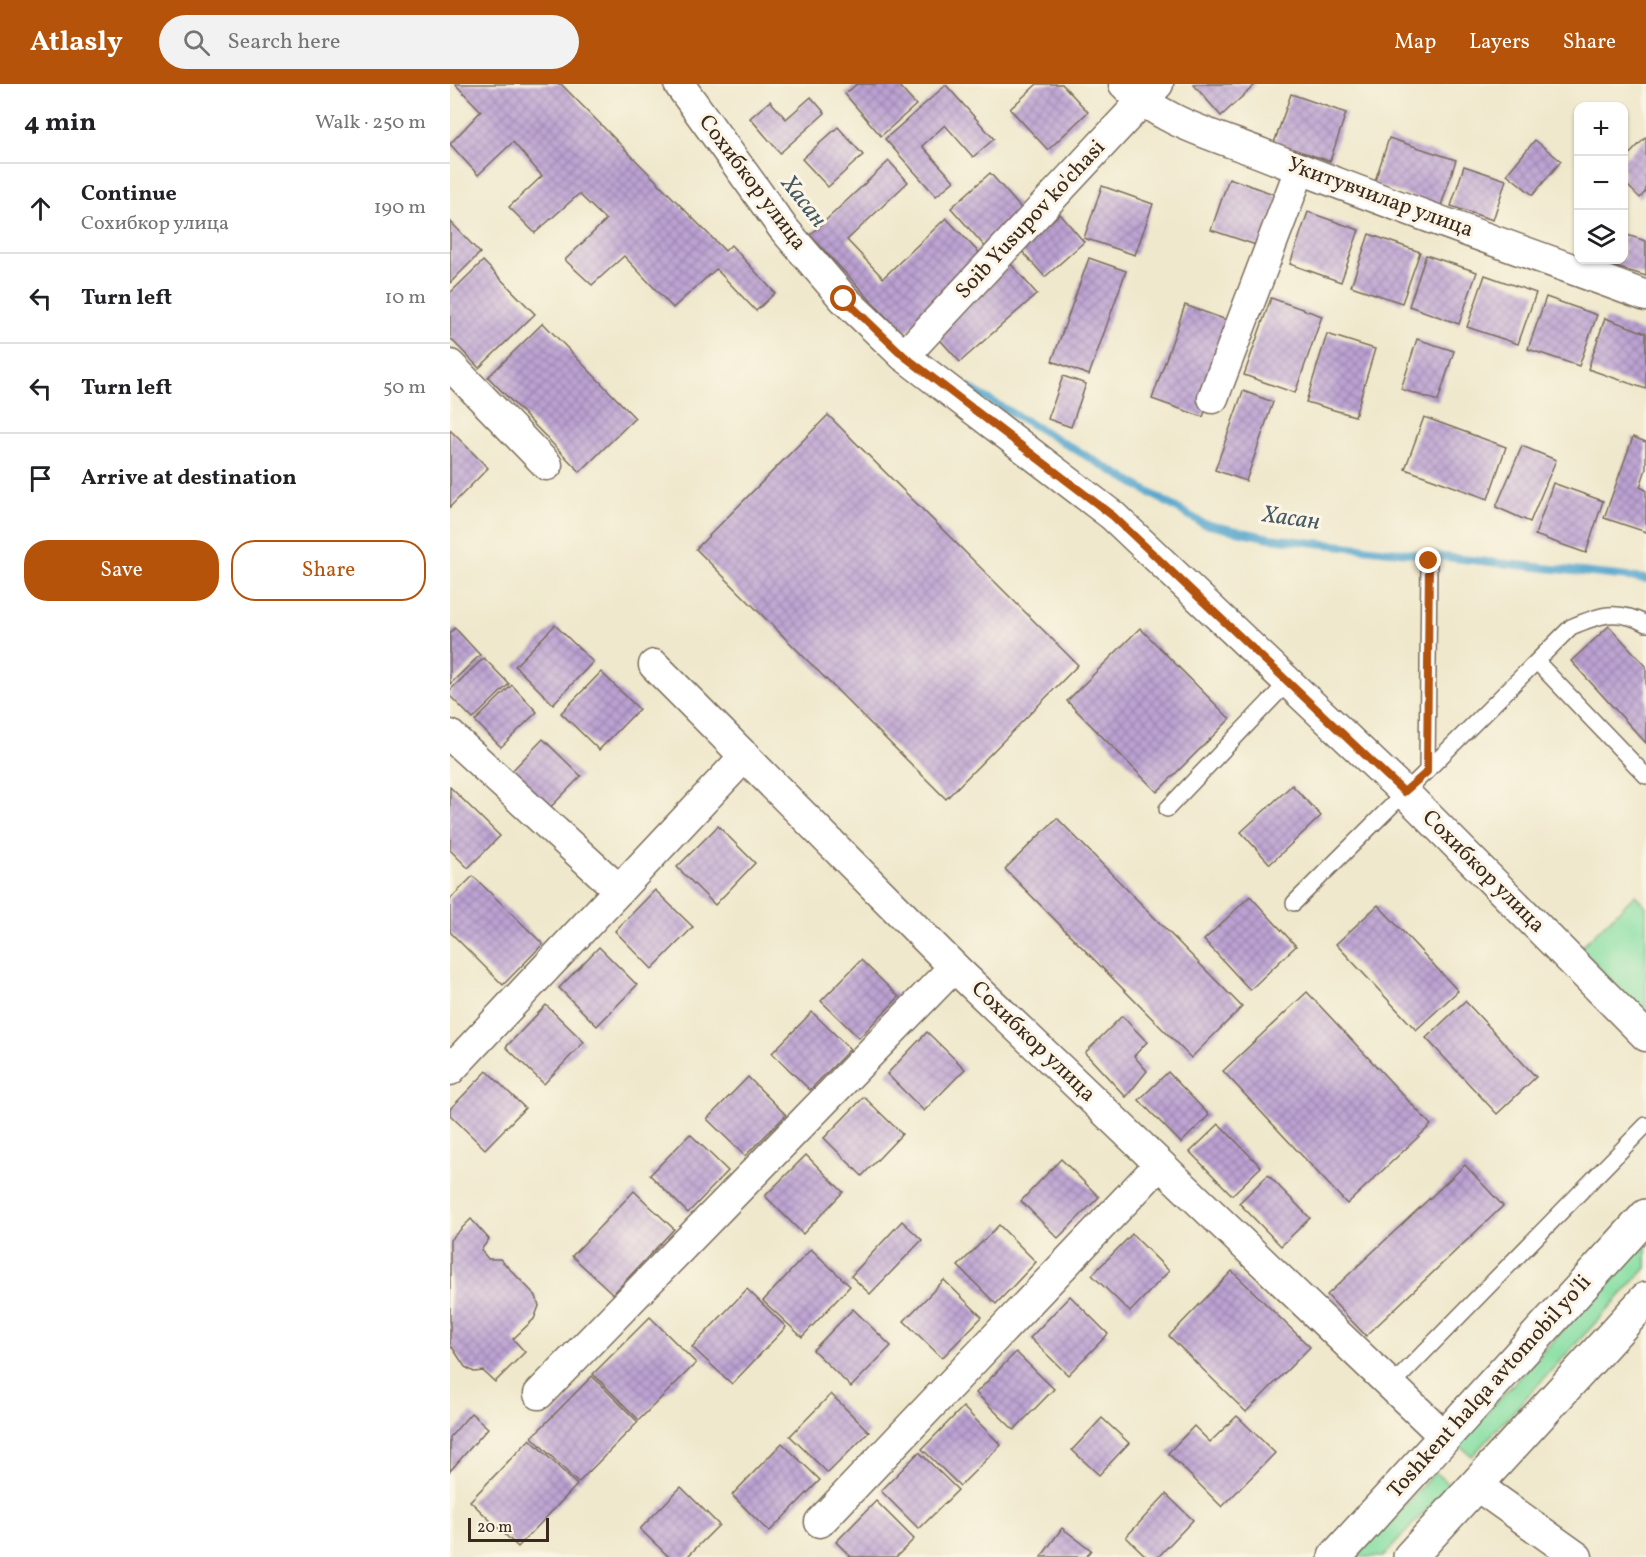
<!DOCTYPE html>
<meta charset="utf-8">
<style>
body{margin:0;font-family:Vollkorn,serif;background:#f2f2f2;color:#202124}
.controls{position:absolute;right:18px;top:18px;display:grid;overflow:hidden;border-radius:12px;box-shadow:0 2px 4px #0004}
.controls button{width:54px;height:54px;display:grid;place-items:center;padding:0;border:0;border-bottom:2px solid #e0e0e0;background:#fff;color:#202124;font:30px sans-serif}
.scale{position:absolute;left:18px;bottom:15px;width:81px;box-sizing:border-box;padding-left:6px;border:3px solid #3b2a1e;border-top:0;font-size:16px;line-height:21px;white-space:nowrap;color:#3b2a1e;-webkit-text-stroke:4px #fcf5e5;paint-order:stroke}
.stop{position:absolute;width:18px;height:18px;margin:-14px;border:4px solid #b45309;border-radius:50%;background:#fff}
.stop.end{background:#b45309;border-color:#fff;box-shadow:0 2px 6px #0008}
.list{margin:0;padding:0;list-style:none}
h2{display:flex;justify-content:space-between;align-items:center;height:78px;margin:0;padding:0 24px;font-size:26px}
h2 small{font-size:20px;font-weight:400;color:#757577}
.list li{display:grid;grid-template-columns:39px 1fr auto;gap:18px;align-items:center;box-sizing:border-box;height:90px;padding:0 24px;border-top:2px solid #e0e0e0}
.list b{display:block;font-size:22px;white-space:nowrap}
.list p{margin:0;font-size:20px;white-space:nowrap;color:#757577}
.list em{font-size:20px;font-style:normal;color:#757577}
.actions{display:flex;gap:12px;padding:18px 24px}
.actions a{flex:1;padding:14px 0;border:2px solid #b45309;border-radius:24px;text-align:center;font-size:21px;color:#b45309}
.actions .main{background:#b45309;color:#fff}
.icon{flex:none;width:33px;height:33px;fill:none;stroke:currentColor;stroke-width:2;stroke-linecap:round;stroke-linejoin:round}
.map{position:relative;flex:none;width:1196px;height:1473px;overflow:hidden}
header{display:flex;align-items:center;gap:36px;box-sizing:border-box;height:84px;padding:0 30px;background:#b45309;color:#fff}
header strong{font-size:28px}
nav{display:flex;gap:33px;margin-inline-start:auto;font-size:21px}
.search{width:420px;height:54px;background:#f2f2f2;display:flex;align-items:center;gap:15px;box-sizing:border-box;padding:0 21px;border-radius:33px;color:#757577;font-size:22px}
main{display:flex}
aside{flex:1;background:#fff}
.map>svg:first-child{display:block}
.grass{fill:#85dea3;stroke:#608460;stroke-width:1.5}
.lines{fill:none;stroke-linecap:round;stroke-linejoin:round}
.stream{stroke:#51a4cc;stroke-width:8}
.building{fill:url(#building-cross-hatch)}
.lane-casing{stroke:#7a6c5b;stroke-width:18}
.street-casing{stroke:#7a6c5b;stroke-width:33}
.highway-casing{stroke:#7a6c5b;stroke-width:36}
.lane{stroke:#fff;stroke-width:15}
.street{stroke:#fff;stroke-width:30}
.highway{stroke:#fff;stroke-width:33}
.route{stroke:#b45309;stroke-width:8}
.labels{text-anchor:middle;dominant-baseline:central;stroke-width:6;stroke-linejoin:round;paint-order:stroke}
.street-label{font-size:22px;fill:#3b2a1e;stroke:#fcf5e5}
.water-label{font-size:24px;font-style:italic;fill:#445b64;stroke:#fcf5e5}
</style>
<header>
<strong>Atlasly</strong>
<div class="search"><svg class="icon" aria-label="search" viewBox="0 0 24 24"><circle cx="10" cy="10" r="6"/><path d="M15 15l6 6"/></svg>Search here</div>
<nav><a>Map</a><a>Layers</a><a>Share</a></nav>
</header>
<main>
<aside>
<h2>4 min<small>Walk · 250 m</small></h2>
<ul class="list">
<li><svg class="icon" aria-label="ahead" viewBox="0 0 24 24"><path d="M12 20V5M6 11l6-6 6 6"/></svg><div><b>Continue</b><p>Сохибкор улица</p></div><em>190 m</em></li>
<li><svg class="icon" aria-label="left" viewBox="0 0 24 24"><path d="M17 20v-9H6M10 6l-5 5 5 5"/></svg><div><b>Turn left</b></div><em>10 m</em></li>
<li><svg class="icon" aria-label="left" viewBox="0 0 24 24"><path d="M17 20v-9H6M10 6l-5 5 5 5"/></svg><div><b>Turn left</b></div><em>50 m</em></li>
<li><svg class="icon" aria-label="arrive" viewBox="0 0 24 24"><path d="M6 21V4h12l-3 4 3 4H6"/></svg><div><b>Arrive at destination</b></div></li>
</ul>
<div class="actions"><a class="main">Save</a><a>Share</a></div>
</aside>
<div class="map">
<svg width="1196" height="1473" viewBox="0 0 1196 1473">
<defs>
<pattern id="building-cross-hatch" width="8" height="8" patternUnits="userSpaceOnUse" patternTransform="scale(1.5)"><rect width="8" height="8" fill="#bca2d3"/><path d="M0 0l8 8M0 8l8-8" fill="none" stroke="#9a84ab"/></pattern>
</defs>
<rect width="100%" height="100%" fill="#fcf5e5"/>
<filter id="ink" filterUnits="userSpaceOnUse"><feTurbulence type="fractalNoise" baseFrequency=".0167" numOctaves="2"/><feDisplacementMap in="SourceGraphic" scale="12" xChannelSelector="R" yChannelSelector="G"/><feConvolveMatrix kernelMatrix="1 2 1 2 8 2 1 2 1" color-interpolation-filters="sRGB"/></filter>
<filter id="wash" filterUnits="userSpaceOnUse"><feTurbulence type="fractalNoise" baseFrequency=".008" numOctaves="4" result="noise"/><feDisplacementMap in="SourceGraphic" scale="24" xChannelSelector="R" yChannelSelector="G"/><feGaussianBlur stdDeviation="1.35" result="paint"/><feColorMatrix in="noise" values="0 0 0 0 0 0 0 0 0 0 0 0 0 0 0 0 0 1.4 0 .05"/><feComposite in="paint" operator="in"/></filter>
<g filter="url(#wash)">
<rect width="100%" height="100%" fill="#efe8cc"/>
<g class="grass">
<polygon points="1185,811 1196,822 1196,932 1130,864"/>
<polygon points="1196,1156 1196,1184 1022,1372 1008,1360"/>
<polygon points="985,1388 999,1401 933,1473 907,1473"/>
</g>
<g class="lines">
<polyline class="stream" points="517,303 754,440 820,454 1196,495"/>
</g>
<g id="blocks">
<g class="building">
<polygon points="5,0 111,0 275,167 281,161 325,209 306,227 266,185 223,224 174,172 142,201 115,176 156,136 129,110 85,149 59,123 92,92 63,58 28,91 0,60 31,27"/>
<polygon points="407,0 447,0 466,21 431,52 395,10"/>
<polygon points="587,0 612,0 638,28 598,66 560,25"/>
<polygon points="743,0 806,0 771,32"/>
<polygon points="496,1 544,55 523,73 495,41 472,62 504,97 486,112 435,55"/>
<polygon points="841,10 896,29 880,77 824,59"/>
<polygon points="361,13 375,29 330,69 300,34 320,17 336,35"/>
<polygon points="388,43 413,71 378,103 352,75"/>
<polygon points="1196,53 1196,107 1190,114 1174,98 1174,76"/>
<polygon points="939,54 1006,76 991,122 924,100"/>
<polygon points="1085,56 1111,77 1083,111 1057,90"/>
<polygon points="439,77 458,98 397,156 433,194 496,134 534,174 453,251 360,151"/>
<polygon points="1014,82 1056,96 1043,136 1001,122"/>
<polygon points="540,89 577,131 538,166 501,124"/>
<polygon points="779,94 829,112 812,163 761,146"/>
<polygon points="652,102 703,120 685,171 634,154"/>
<polygon points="858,128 909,146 891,198 840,180"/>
<polygon points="610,130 634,158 595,193 570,165"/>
<polygon points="0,137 30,169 0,199"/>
<polygon points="919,150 970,168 952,219 901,202"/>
<polygon points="1174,150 1196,157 1196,192 1153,179 1154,176 1174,176"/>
<polygon points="976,171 1027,188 1009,240 959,222"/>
<polygon points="639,174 676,187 639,291 602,277"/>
<polygon points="33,177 85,230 29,284 0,254 0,209"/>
<polygon points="560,179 587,210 510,278 483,248"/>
<polygon points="1035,191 1086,209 1068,260 1017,243"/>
<polygon points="1096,213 1147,231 1129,282 1078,265"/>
<polygon points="821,214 872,232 845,309 794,291"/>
<polygon points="735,221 785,239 753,333 702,315"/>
<polygon points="1155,234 1196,249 1196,305 1138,285"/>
<polygon points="93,239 185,334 130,388 38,293"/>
<polygon points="877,250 925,265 905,332 856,318"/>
<polygon points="967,255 1004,267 988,317 951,305"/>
<polygon points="613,292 636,300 621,343 598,335"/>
<polygon points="793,307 823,318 796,397 765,386"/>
<polygon points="378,331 628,581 496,715 246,465"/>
<polygon points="974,333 1056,363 1038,415 955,385"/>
<polygon points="0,346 38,384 0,423"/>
<polygon points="1183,353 1196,358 1196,385 1190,403 1196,406 1196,448 1154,434"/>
<polygon points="1072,362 1106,376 1080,438 1046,423"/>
<polygon points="1103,399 1153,417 1136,469 1085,451"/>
<polygon points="105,541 143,578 103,620 65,582"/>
<polygon points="1159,542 1196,582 1196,659 1121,577"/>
<polygon points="5,544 30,571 0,600 0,549"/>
<polygon points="690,544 780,635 707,708 617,617"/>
<polygon points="34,574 59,600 23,635 0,612 0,606"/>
<polygon points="151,588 189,625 149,666 111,629"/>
<polygon points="62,601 87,628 51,663 25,637"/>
<polygon points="93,655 131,692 91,733 53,696"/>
<polygon points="842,701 871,732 820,780 791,748"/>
<polygon points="0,703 50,752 18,784 0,766"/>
<polygon points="607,734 792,923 741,974 555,785"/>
<polygon points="268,742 305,779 265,821 227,783"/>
<polygon points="23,792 93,860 53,901 0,848 0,815"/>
<polygon points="205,806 243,843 202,885 165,847"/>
<polygon points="800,812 846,862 800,906 754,856"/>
<polygon points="928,821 1008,907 966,946 886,860"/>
<polygon points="149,863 187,901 147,942 109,904"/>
<polygon points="411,876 449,913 409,954 371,917"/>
<polygon points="857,908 981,1041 897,1120 773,987"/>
<polygon points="1015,917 1086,993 1047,1030 976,954"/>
<polygon points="96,921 134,958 94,1000 56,963"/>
<polygon points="362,928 400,965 360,1006 322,969"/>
<polygon points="672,932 697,958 684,972 697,987 676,1013 635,969"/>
<polygon points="477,948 515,985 474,1027 437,990"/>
<polygon points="37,987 75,1024 35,1065 0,1031 0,1025"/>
<polygon points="718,988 759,1031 731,1059 689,1016"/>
<polygon points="298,993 336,1031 295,1072 257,1035"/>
<polygon points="414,1013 452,1050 412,1092 374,1054"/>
<polygon points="769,1040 811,1083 782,1111 740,1068"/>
<polygon points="240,1050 278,1087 238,1129 200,1091"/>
<polygon points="356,1071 393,1108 353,1150 315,1112"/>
<polygon points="611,1075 649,1113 608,1154 571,1117"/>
<polygon points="1015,1081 1053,1122 916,1252 877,1211"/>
<polygon points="818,1091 860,1134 831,1162 789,1119"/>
<polygon points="184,1107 224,1145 163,1210 122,1172"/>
<polygon points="21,1135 39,1155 31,1166 38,1175 50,1175 86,1212 89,1222 84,1235 63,1255 75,1268 45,1298 33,1287 24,1288 15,1283 2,1263 0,1264 0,1156"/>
<polygon points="452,1137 472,1156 420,1210 401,1192"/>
<polygon points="549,1141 586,1178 546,1220 508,1182"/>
<polygon points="682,1150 719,1187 680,1228 642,1191"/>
<polygon points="361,1165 400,1202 352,1253 313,1217"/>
<polygon points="782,1187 860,1263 796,1328 719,1252"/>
<polygon points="494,1196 532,1233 492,1274 454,1237"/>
<polygon points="297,1205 336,1243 282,1300 242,1263"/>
<polygon points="620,1212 658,1250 618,1291 580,1254"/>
<polygon points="403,1225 441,1262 401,1303 363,1266"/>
<polygon points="200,1233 246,1279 189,1336 143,1290"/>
<polygon points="566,1268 604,1305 564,1346 526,1309"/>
<polygon points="142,1292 188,1338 128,1399 82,1353"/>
<polygon points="381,1310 419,1348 378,1389 340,1352"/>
<polygon points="513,1323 551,1361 510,1402 472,1365"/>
<polygon points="21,1329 38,1344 0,1387 0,1353"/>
<polygon points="787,1332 825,1369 772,1423 718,1369 744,1342 760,1358"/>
<polygon points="652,1334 679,1359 649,1391 622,1366"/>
<polygon points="80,1355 127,1401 68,1463 20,1417"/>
<polygon points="332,1359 370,1396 319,1448 282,1411"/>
<polygon points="469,1368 508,1406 469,1445 431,1407"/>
<polygon points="231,1403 269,1441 237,1473 219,1473 190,1445"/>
<polygon points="716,1410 743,1436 708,1473 697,1473 676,1453"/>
<polygon points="426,1417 464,1455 446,1473 401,1473 386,1458"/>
<polygon points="612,1444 641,1466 636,1473 591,1473"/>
</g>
</g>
</g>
<g filter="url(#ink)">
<use href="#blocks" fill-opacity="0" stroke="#7a6c5b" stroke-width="1.5"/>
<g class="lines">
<defs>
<g id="lane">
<polyline points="1087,578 1196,692"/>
<polyline points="977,688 979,477"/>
<polyline points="717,725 838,598"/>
<path d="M 844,819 L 1121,543 C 1149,531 1167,524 1196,540"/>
<polyline points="941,1302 1196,1041"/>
</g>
<g id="street">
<polyline points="229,0 333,144 394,215 454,272 663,432 954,708 1196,952"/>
<path d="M 674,0 C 710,38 767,52 815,71 C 940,121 1069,165 1196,212"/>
<polyline points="454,272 708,0"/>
<polyline points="0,281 97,381"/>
<polyline points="763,314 850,85"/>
<polyline points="204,581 504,883 995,1353"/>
<polyline points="0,651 169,806"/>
<polyline points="0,986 295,672"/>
<polyline points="89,1310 504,883"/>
<polyline points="1026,1401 1127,1473"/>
<polyline points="370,1438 709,1081"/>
</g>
<g id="highway">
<polyline points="885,1473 1196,1132"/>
<polyline points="960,1473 1196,1215"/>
</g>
</defs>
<use href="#lane" class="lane-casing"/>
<use href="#street" class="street-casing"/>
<use href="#highway" class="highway-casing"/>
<use href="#lane" class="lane"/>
<use href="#street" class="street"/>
<use href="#highway" class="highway"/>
</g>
</g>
<g class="lines" filter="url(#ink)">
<polyline class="route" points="394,215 454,272 663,432 954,708 977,688 979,477"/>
</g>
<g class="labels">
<g class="street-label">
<text transform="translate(302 99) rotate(53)">Сохибкор улица</text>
<text transform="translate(930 114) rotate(20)">Укитувчилар улица</text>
<text transform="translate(581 136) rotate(-47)">Soib Yusupov ko'chasi</text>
<text transform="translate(1033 788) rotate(45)">Сохибкор улица</text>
<text transform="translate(583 958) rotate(44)">Сохибкор улица</text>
<text transform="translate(1040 1303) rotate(-48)">Toshkent halqa avtomobil yo'li</text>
</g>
<g class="water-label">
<text transform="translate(353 118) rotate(52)">Хасан</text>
<text transform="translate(841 435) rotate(8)">Хасан</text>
</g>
</g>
</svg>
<div class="controls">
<button>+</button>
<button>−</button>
<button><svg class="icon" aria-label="layers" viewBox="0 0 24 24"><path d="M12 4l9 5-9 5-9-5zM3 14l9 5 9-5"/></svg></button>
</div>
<div class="scale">20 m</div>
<div class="stop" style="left:394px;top:215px"></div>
<div class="stop end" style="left:979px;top:477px"></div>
</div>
</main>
